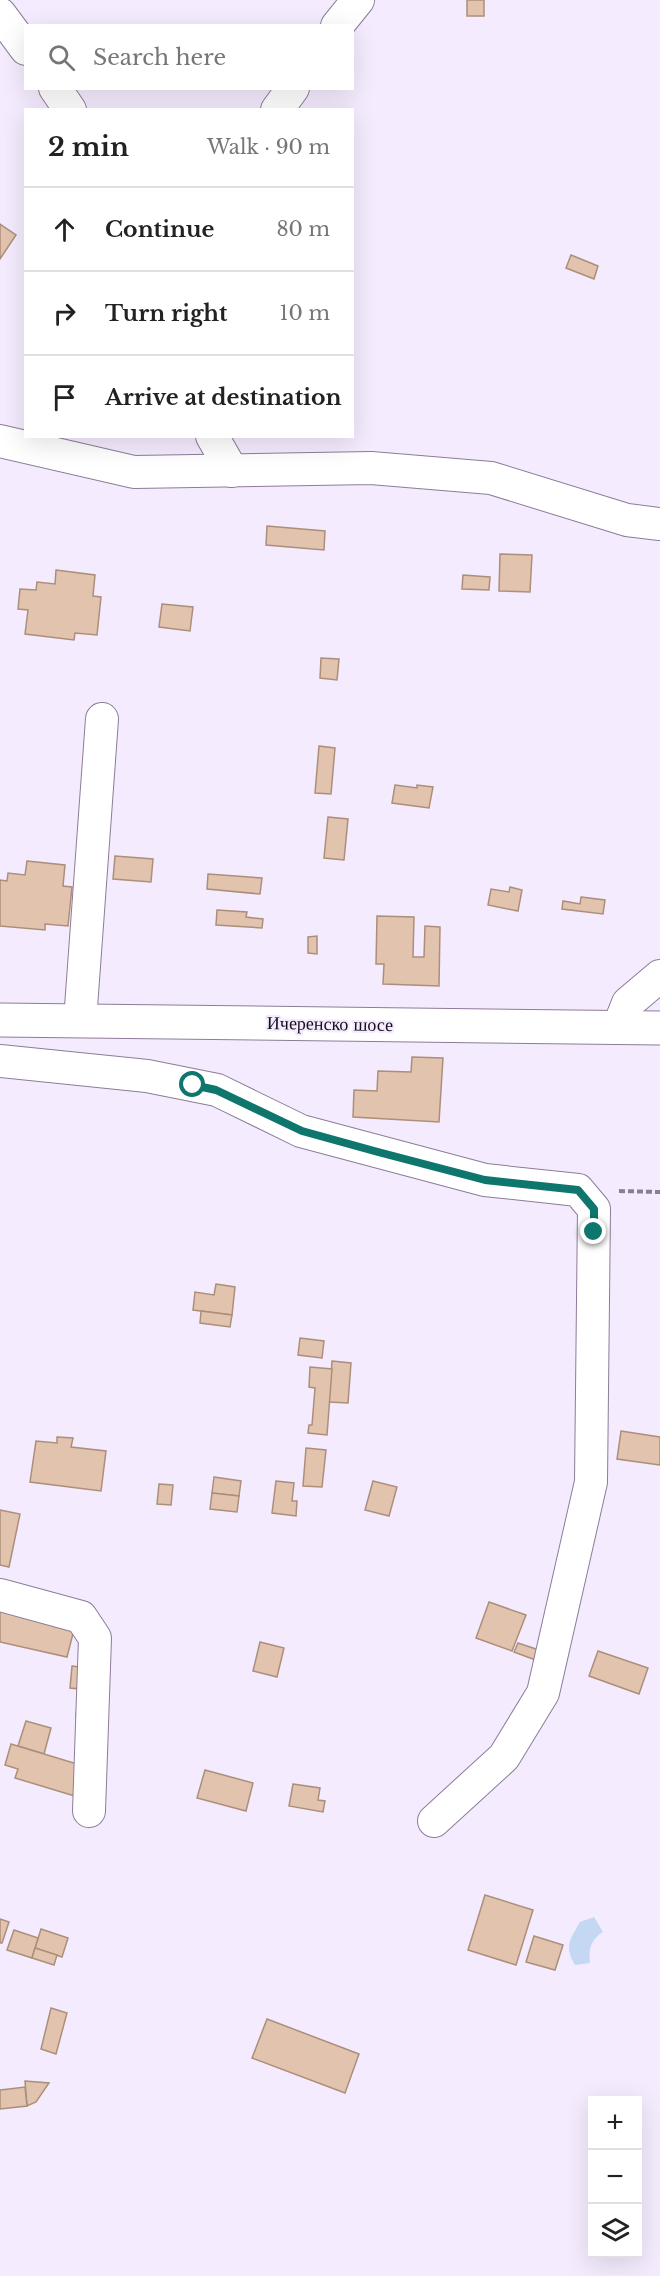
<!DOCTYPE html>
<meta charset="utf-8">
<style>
body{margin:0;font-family:"Libre Baskerville",serif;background:#f2f2f2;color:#222}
.controls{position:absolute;right:18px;bottom:18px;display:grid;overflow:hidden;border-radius:0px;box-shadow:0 6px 24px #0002}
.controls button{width:54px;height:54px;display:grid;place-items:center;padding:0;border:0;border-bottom:2px solid #e0e0e0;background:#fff;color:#222;font:30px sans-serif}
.stop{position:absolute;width:18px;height:18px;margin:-14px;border:4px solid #0f766e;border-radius:50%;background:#fff}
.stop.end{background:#0f766e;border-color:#fff;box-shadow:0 2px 6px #0008}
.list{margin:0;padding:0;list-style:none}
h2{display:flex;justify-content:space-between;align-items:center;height:78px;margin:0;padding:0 24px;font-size:26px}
h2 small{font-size:20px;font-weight:400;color:#767676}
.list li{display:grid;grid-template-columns:39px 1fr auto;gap:18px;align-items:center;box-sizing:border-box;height:84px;padding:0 24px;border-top:2px solid #e0e0e0}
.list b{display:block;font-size:22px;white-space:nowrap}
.list em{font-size:20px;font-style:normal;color:#767676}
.icon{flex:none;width:33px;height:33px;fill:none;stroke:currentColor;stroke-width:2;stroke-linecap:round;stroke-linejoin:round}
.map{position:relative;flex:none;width:660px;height:2276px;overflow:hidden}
.search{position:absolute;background:#fff;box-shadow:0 6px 24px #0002;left:24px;top:24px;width:330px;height:66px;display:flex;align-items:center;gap:15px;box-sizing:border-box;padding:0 21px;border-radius:0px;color:#767676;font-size:22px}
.panel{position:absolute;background:#fff;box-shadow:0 6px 24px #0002;left:24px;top:108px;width:330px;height:330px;border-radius:0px}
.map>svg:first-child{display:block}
.water{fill:#c4d8f4}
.building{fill:#e1c3ae;stroke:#ac8f7b;stroke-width:1.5}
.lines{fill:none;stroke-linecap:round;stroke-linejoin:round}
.minor-casing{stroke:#8c7c98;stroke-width:34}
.tertiary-casing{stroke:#8c7c98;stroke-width:35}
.path{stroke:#88808f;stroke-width:4;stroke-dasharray:6 3;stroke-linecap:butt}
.minor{stroke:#fff;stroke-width:32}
.tertiary{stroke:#fff;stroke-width:33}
.route{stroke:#0f766e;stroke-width:8}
.labels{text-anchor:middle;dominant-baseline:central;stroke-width:4.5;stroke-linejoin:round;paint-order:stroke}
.street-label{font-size:18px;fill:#150f19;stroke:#f5ebfe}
</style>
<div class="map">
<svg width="660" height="2276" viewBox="0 0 660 2276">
<rect width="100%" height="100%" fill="#f5ebfe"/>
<path class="water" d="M 594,1917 L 603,1932 C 591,1939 588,1950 590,1963 L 575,1965 C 564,1946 570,1939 580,1922 Z"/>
<g class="building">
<rect x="467" y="0" width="17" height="16"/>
<polygon points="0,224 16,235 0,259"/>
<polygon points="571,255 598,266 594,279 566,268"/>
<polygon points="267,526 325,531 324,550 266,545"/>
<polygon points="500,554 532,555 530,592 499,591"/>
<polygon points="56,570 95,575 93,596 101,597 97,635 75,633 74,640 25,634 28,610 18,609 20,589 36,590 37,582 55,584"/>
<polygon points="463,575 490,577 489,590 462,589"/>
<polygon points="162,604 193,607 190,631 159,627"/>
<polygon points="321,658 339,659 337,680 320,678"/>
<polygon points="319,746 335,748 331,794 315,793"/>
<polygon points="395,785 417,788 417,785 433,787 429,808 392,803"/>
<polygon points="328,817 348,819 344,860 324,858"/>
<polygon points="115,856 153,859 151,882 113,879"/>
<polygon points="27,861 65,865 63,886 72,887 68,926 45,924 45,930 0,926 0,880 7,881 8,873 25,875"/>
<polygon points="208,874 262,878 260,894 207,889"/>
<polygon points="510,887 522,890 518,911 488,905 491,889 509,892"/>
<polygon points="581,897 605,900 603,914 562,909 563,901 580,904"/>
<polygon points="217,910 247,912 246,917 263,919 262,928 216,925"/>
<polygon points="377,916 414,917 413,957 424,957 425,926 440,927 439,986 383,984 384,964 376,964"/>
<polygon points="317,936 317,954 308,953 308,937"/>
<polygon points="412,1057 443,1058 439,1122 353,1117 354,1090 377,1091 378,1071 411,1072"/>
<polygon points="216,1284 235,1287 232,1315 193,1310 195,1292 214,1295"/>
<polygon points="201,1311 232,1315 230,1327 200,1323"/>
<polygon points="300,1338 324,1341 322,1358 298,1355"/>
<polygon points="332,1361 351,1363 348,1403 329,1402"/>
<polygon points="310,1367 332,1369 327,1435 308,1433 309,1425 312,1425 315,1388 309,1387"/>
<polygon points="621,1431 660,1437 660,1465 617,1459"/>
<polygon points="57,1437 73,1438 71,1447 106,1451 101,1491 30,1482 36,1441 57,1443"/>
<polygon points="306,1448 326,1450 322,1487 303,1486"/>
<polygon points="214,1477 241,1481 239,1496 212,1493"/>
<polygon points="276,1481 294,1483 292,1501 297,1501 296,1516 272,1513"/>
<polygon points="373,1481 397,1487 389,1516 365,1510"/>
<polygon points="159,1484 173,1485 171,1505 157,1504"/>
<polygon points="212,1493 239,1496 237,1512 210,1509"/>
<polygon points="0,1510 20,1514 9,1567 0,1565"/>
<polygon points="0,1593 76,1622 67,1657 0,1642"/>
<polygon points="489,1602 526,1615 512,1651 476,1638"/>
<polygon points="260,1642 284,1648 277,1677 253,1671"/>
<polygon points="518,1643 545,1652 541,1662 514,1652"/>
<polygon points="598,1651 648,1668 639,1694 589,1676"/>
<polygon points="72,1666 95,1669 89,1717 76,1716 79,1689 70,1688"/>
<polygon points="26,1721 51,1728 44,1754 18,1746"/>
<polygon points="11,1744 87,1767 78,1797 15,1778 18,1769 5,1765"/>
<polygon points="205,1770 253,1783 246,1811 197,1798"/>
<polygon points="293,1784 320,1788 318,1800 325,1801 323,1812 289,1806"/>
<polygon points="485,1895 533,1910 516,1965 468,1950"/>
<polygon points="0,1919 9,1922 2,1943 0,1943"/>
<polygon points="41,1929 68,1938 62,1957 35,1948"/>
<polygon points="14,1930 38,1938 32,1958 7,1950"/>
<polygon points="534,1936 563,1945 555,1970 526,1962"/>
<polygon points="35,1948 57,1955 54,1965 32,1958"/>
<polygon points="51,2008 67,2013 56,2054 41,2049"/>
<polygon points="267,2019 359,2054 345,2093 252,2058"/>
<polygon points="25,2081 49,2083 36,2102 27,2106"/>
<polygon points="25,2087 27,2106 0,2109 0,2090"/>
</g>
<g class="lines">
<defs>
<g id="minor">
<polyline points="0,14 26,49"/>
<polyline points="337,26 358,0"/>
<polyline points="55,88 70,110"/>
<polyline points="277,110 293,88"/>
<polyline points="212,436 232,471"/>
<polyline points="0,441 134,472 371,468 491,478 627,520 660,524"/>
<polyline points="80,1021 102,719"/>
<polyline points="618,1028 628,1003 660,976"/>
<polyline points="0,1061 147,1076 217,1090 301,1131 485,1180 578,1190 594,1209 591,1482 543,1693 504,1757 434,1821"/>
<polyline points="0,1595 81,1617 95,1638 89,1811"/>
</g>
<polyline id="tertiary" points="0,1020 660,1028"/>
</defs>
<use href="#minor" class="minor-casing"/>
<use href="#tertiary" class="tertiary-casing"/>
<polyline class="path" points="619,1191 660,1192"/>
<use href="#minor" class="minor"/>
<use href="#tertiary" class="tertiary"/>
</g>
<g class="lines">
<polyline class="route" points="193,1085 216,1090 302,1131 378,1152 485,1180 578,1190 594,1209 594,1232"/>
</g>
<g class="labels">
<g class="street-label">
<text transform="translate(330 1024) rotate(1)">Ичеренско шосе</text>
</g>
</g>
</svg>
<div class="controls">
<button>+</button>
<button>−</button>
<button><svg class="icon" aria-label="layers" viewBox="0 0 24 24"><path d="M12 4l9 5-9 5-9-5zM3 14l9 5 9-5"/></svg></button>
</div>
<div class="stop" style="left:193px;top:1085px"></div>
<div class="stop end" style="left:594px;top:1232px"></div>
<div class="search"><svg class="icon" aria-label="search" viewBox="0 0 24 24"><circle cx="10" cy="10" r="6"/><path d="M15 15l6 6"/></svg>Search here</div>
<section class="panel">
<h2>2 min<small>Walk · 90 m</small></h2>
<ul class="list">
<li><svg class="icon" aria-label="ahead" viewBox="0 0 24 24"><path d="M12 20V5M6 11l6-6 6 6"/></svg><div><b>Continue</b></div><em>80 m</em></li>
<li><svg class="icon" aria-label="right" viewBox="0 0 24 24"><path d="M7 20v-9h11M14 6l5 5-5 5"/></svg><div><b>Turn right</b></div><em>10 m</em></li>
<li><svg class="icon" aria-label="arrive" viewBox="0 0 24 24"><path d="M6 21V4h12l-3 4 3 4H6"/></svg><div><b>Arrive at destination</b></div></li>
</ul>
</section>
</div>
